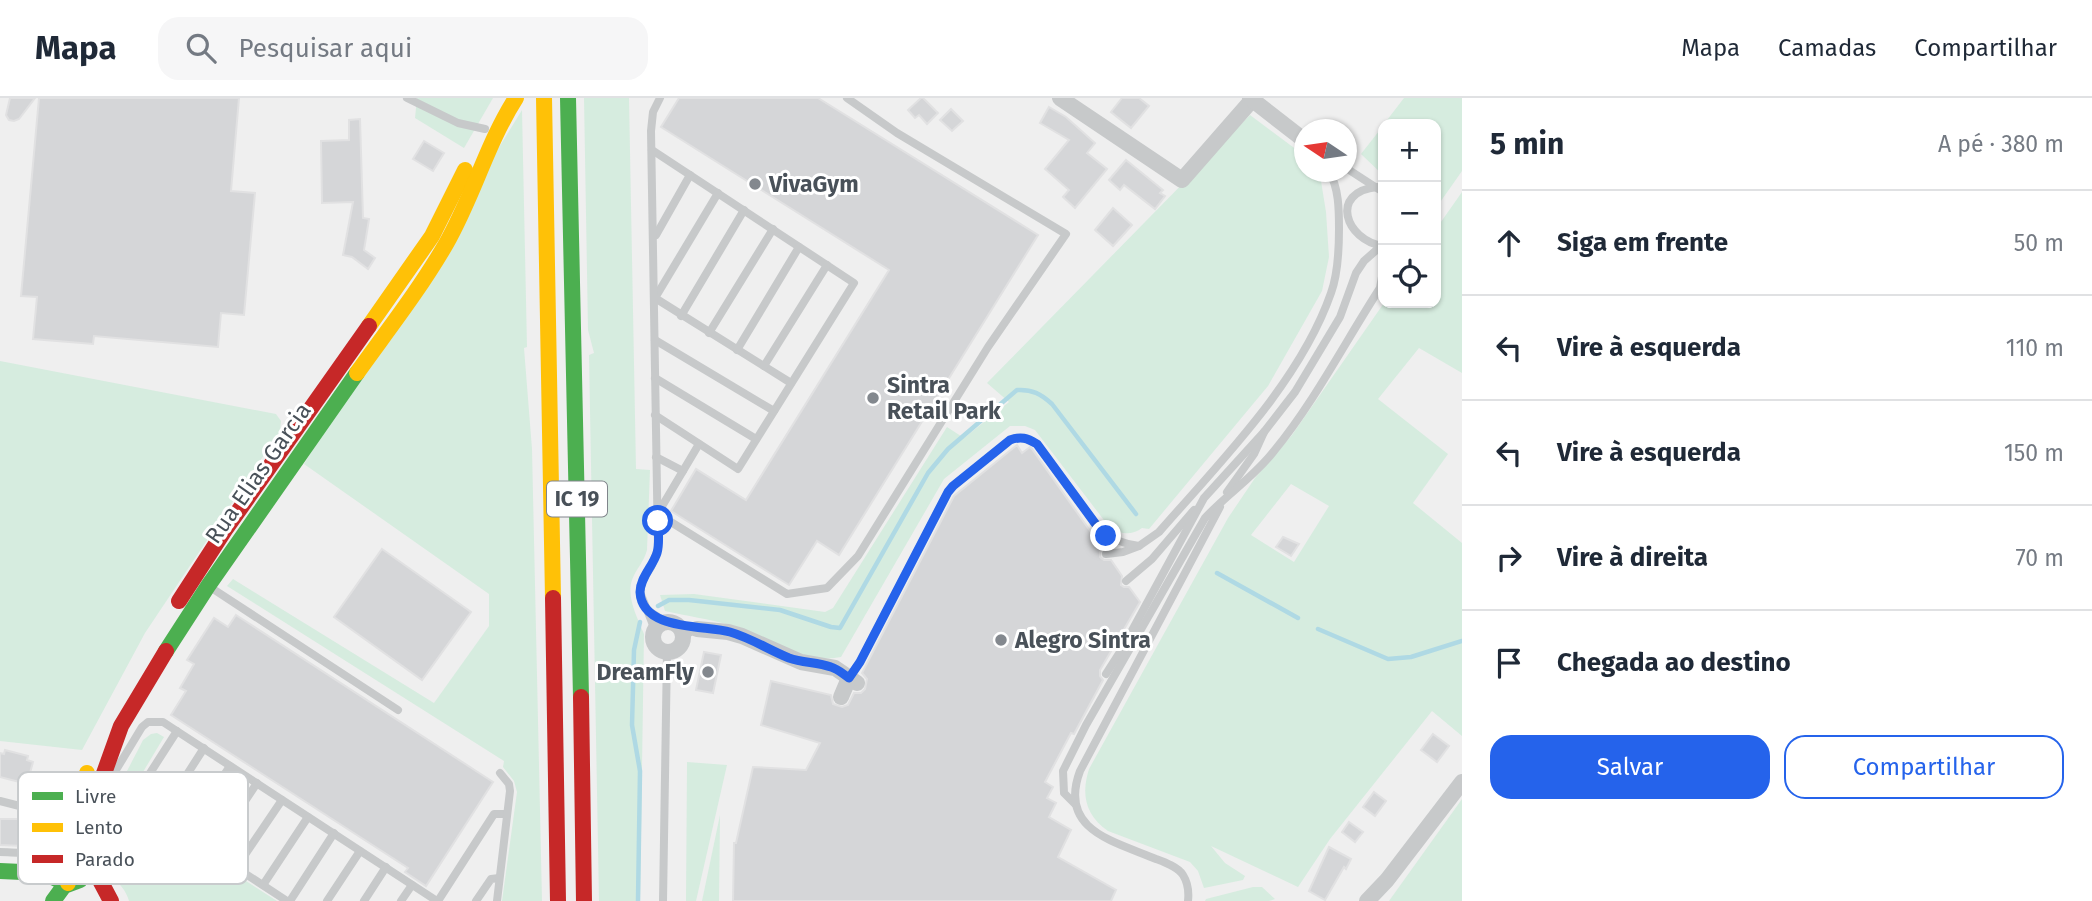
<!DOCTYPE html>
<html lang="pt">
<meta charset="utf-8">
<style>
body{margin:0;font-family:"Fira Sans",sans-serif;background:#f6f6f7;color:#1f2937}
.controls{position:absolute;right:21px;top:21px;display:grid;overflow:hidden;border-radius:14px;box-shadow:0 2px 5px #0004}
.controls button{width:63px;height:63px;display:grid;place-items:center;padding:0;border:0;border-bottom:2px solid #e0e1e3;background:#fff;color:#1f2937;font:35px sans-serif}
.compass{position:absolute;left:1294px;top:21px;width:63px;height:63px;border-radius:50%;background:#fff;box-shadow:0 2px 5px #0004;rotate:283deg}
.stop{position:absolute;width:21px;height:21px;margin:-16px;border:5px solid #2563eb;border-radius:50%;background:#fff}
.stop.end{background:#2563eb;border-color:#fff;box-shadow:0 2px 7px #0008}
.list{margin:0;padding:0;list-style:none}
h2{display:flex;justify-content:space-between;align-items:center;height:91px;margin:0;padding:0 28px;font-size:30px}
h2 small{font-size:23px;font-weight:400;color:#747a83}
.list li{display:grid;grid-template-columns:46px 1fr auto;gap:21px;align-items:center;box-sizing:border-box;height:105px;padding:0 28px;border-top:2px solid #e0e1e3}
.list b{display:block;font-size:26px;white-space:nowrap}
.list em{font-size:23px;font-style:normal;color:#747a83}
.actions{display:flex;gap:14px;padding:21px 28px}
.actions a{flex:1;padding:16px 0;border:2px solid #2563eb;border-radius:21px;text-align:center;font-size:24px;color:#2563eb}
.actions .main{background:#2563eb;color:#fff}
.icon{flex:none;width:38px;height:38px;fill:none;stroke:currentColor;stroke-width:2;stroke-linecap:round;stroke-linejoin:round}
.map{position:relative;flex:none;width:1462px;height:803px;overflow:hidden}
header{display:flex;align-items:center;gap:42px;box-sizing:border-box;height:98px;padding:0 35px;background:#fff;border-bottom:2px solid #e0e1e3}
header strong{font-size:33px}
nav{display:flex;gap:38px;margin-inline-start:auto;font-size:24px}
.search{width:490px;height:63px;background:#f6f6f7;display:flex;align-items:center;gap:18px;box-sizing:border-box;padding:0 24px;border-radius:21px;color:#747a83;font-size:26px}
main{display:flex}
aside{flex:1;background:#fff}
.map>svg:first-child{display:block}
.green{fill:#d6ecdf;fill-rule:evenodd}
.lines{fill:none;stroke-linecap:round;stroke-linejoin:round}
.stream{stroke:#afd9e4;stroke-width:4.5}
.building{fill:#d5d6d8;stroke:#e1e1e2;stroke-width:2}
.lane{stroke:#c7c9ca;stroke-width:8}
.street{stroke:#c7c9ca;stroke-width:16}
.fast{stroke:#4caf50;stroke-width:16}
.slow{stroke:#ffc107;stroke-width:16}
.jam{stroke:#c62828;stroke-width:16}
.route{stroke:#2563eb;stroke-width:9}
.poi-dot{fill:#83888e;stroke:#fff;stroke-width:2.5}
.labels{text-anchor:middle;dominant-baseline:central;stroke-width:6;stroke-linejoin:round;paint-order:stroke}
.shield{fill:#fff;stroke:#80858b;stroke-width:2}
.shield-label{font-size:21px;font-weight:bold;fill:#495159}
.poi-label{font-size:23px;font-weight:bold;fill:#495159;stroke:#fff;text-anchor:start}
.street-label{font-size:23px;fill:#495159;stroke:#fff}
.key{fill:#fff;stroke:#c8cbcd;stroke-width:2}
.key-label{font-size:19px;fill:#495159}
</style>
<header>
<strong>Mapa</strong>
<div class="search"><svg class="icon" aria-label="search" viewBox="0 0 24 24"><circle cx="10" cy="10" r="6"/><path d="M15 15l6 6"/></svg>Pesquisar aqui</div>
<nav><a>Mapa</a><a>Camadas</a><a>Compartilhar</a></nav>
</header>
<main>
<div class="map">
<svg width="1462" height="803" viewBox="0 0 1462 803">
<rect width="100%" height="100%" fill="#efefef"/>
<g class="green">
<polygon points="417,0 493,0 464,50 415,20"/>
<path d="M 584,0 L 629,0 L 636,371 L 650,372 L 647,452 C 644,464 636,471 632,482 C 626,499 638,521 644,536 L 640,803 L 599,803 L 589,257 L 594,255 L 588,232 Z"/>
<polygon points="1404,0 1462,0 1462,73 1436,110 1436,26 1384,26"/>
<polygon points="522,12 527,249 524,250 532,351 542,803 502,803 517,694 514,683 503,669 504,663 227,488 233,481 434,605 489,528 489,496 304,366"/>
<path d="M 1250,17 L 1301,55 L 1304,60 L 1304,74 L 1314,74 L 1321,83 L 1326,114 L 1329,159 L 1322,193 L 1268,288 L 1149,431 L 1142,430 C 1131,438 1121,436 1110,430 L 1035,332 L 1025,328 L 1010,328 L 944,381 L 841,559 C 802,567 766,538 730,527 C 709,521 687,518 665,513 L 660,497 L 694,496 L 825,514 L 833,510 L 947,329 L 964,340 L 1009,304 L 987,285 Z"/>
<polygon points="1383,28 1383,77 1361,56"/>
<path d="M 1462,94 L 1462,275 L 1419,250 L 1378,301 L 1448,356 L 1413,405 L 1462,445 L 1462,638 L 1432,613 L 1330,741 L 1298,789 L 1211,748 L 1225,765 L 1245,778 L 1243,782 L 1204,790 L 1198,773 L 1190,764 L 1108,733 C 1085,717 1081,696 1089,671 L 1228,420 L 1255,380 L 1292,337 L 1384,205 L 1436,205 L 1436,131 ZM 1291,386 L 1329,408 L 1294,464 L 1251,437 Z"/>
<polygon points="0,263 276,316 281,323 280,333 145,535 82,652 0,643"/>
<path d="M 157,635 L 164,639 L 128,699 L 128,707 L 277,803 L 129,803 C 125,787 111,781 105,766 C 92,729 127,675 143,642 L 151,636 Z"/>
<polygon points="687,664 727,667 696,803 686,803"/>
<polygon points="1462,701 1462,803 1389,803"/>
<polygon points="720,717 719,803 702,803"/>
<polygon points="1253,789 1262,789 1275,801 1269,803 1205,803 1206,801"/>
</g>
<g class="lines">
<g class="stream">
<polyline points="1217,475 1298,520"/>
<path d="M 658,508 L 669,502 L 689,502 L 780,512 L 831,529 L 840,530 L 928,375 L 948,351 L 1017,292 C 1032,291 1041,296 1052,306 L 1136,416"/>
<polyline points="1318,531 1388,561 1411,559 1462,543"/>
<polyline points="638,803 640,673 632,627 634,552 640,524"/>
</g>
</g>
<g class="building">
<polygon points="10,0 35,0 19,21 14,23 9,22 6,17"/>
<polygon points="39,0 239,0 231,93 255,95 244,217 221,215 218,249 94,238 93,246 33,241 37,199 21,198"/>
<polygon points="679,0 818,0 1038,137 839,457 817,443 789,487 671,413 696,371 746,402 889,172 661,29"/>
<polygon points="921,0 923,0 938,15 927,26 919,17 915,20 908,12"/>
<polygon points="1122,0 1139,0 1149,8 1131,30 1111,14"/>
<polygon points="1049,9 1066,19 1095,45 1087,55 1107,71 1075,110 1063,99 1069,92 1045,71 1069,42 1040,25"/>
<polygon points="951,11 963,23 952,33 940,22"/>
<polygon points="360,21 363,120 369,121 364,152 375,160 368,171 352,159 343,157 353,104 322,105 321,43 349,42 349,22"/>
<polygon points="424,43 444,55 433,73 413,61"/>
<polygon points="1126,62 1163,92 1160,95 1165,98 1155,111 1124,87 1120,92 1109,82"/>
<polygon points="1113,110 1132,127 1113,148 1095,132"/>
<polygon points="1017,347 1022,355 1030,349 1032,351 1103,451 1100,454 1100,459 1104,462 1111,462 1122,478 1121,487 1124,489 1129,489 1140,504 1100,572 1100,578 1103,582 1074,636 1071,635 1045,684 1053,689 1047,700 1056,705 1049,719 1071,732 1058,759 1116,792 1111,803 733,803 734,745 736,745 753,669 806,672 820,645 761,627 771,583 831,597 833,606 842,609 848,607 854,595 861,595 865,591 867,581 862,575 954,398"/>
<polygon points="1283,439 1299,446 1291,458 1276,449"/>
<polygon points="382,451 471,514 422,582 334,519"/>
<polygon points="236,517 493,684 426,788 405,774 408,770 171,617 186,593 180,590 194,566 187,562 214,520 228,529"/>
<polygon points="704,554 721,557 713,595 696,592"/>
<polygon points="1433,636 1449,648 1437,664 1421,652"/>
<polygon points="5,652 28,658 27,662 33,664 27,686 0,679 0,655 4,656"/>
<polygon points="1374,694 1386,703 1375,718 1363,709"/>
<polygon points="0,721 32,721 32,735 23,734 23,748 0,747"/>
<polygon points="1349,724 1363,734 1355,744 1342,734"/>
<polygon points="1329,749 1351,761 1346,771 1344,769 1325,802 1309,793"/>
</g>
<g class="lines">
<g class="lane">
<polyline points="407,0 458,25 485,31"/>
<polyline points="652,52 854,185 738,371 655,317"/>
<polyline points="1346,70 1383,94"/>
<path d="M 1377,89 C 1329,94 1345,142 1383,148"/>
<polyline points="718,95 655,200 791,285"/>
<polyline points="656,137 690,77"/>
<polyline points="681,218 744,112"/>
<polyline points="709,235 773,131"/>
<polyline points="655,242 774,313"/>
<polyline points="737,252 799,149"/>
<polyline points="764,268 827,167"/>
<polyline points="655,280 756,341"/>
<polyline points="656,359 683,373"/>
<polyline points="1227,394 1254,356 1264,334"/>
<polyline points="658,415 699,346"/>
<polyline points="658,416 787,496 827,490 858,458 988,249 1066,136 897,35 847,0"/>
<polyline points="1106,456 1123,454 1139,448"/>
<polyline points="1126,483 1152,461 1194,412"/>
<polyline points="210,489 398,612"/>
<polyline points="649,513 666,524"/>
<polyline points="675,525 697,531"/>
<polyline points="655,532 640,494 643,481 651,469 658,451 651,33 653,14 660,0"/>
<polyline points="683,538 697,531"/>
<polyline points="1106,576 1122,551 1204,400 1264,334 1295,294 1340,219 1356,175 1364,163 1381,148"/>
<path d="M 849,580 L 860,564 L 948,394 L 953,388 L 1010,342 C 1021,338 1027,340 1037,346 L 1100,432 C 1112,442 1124,446 1139,448 L 1159,434 C 1220,364 1300,284 1331,195 C 1338,176 1339,152 1339,131 C 1339,113 1339,89 1329,74"/>
<polyline points="177,633 136,697 136,704 287,803"/>
<polyline points="116,672 142,629 148,624 163,624 437,803"/>
<path d="M 0,703 L 51,716 C 55,724 54,729 52,737 C 47,761 20,754 0,754"/>
<path d="M 1075,706 L 1064,695 L 1063,673 L 1086,627 L 1205,420 C 1227,396 1254,379 1274,353 C 1315,303 1345,244 1380,190 L 1383,173"/>
<polyline points="159,720 204,650"/>
<polyline points="185,737 230,668"/>
<polyline points="211,754 257,685"/>
<polyline points="236,770 282,702"/>
<polyline points="263,787 308,719"/>
<polyline points="290,803 334,735"/>
<polyline points="327,803 360,753"/>
<polyline points="364,803 386,769"/>
<polyline points="401,803 412,787"/>
<polyline points="438,803 494,716 507,716"/>
<polyline points="476,803 491,781 499,780"/>
<polyline points="497,803 510,693 509,686 500,675"/>
<polyline points="663,803 667,554"/>
<path d="M 1188,803 C 1189,794 1188,785 1183,777 C 1178,769 1164,764 1156,761 C 1113,743 1058,732 1080,673 L 1220,409"/>
</g>
<g class="street">
<polyline points="1060,0 1182,82 1252,2"/>
<polyline points="1250,0 1304,42"/>
<circle cx="668" cy="539" r="15"/>
<polyline points="697,531 728,534 742,538 801,564 835,570 857,585"/>
<polyline points="841,599 849,580"/>
<polyline points="1367,803 1387,782 1462,684"/>
</g>
<g class="fast">
<polyline points="568,0 581,599"/>
<polyline points="166,553 208,488 357,275"/>
<polyline points="0,773 44,775 67,786"/>
<polyline points="53,803 64,788 80,782"/>
</g>
<g class="slow">
<polyline points="544,0 553,500"/>
<polyline points="369,228 432,138 465,72"/>
<path d="M 357,275 C 387,233 420,191 446,146 C 473,99 487,45 516,0"/>
<polyline points="68,785 79,706 87,675"/>
</g>
<g class="jam">
<polyline points="553,500 558,803"/>
<polyline points="179,503 225,432 369,228"/>
<polyline points="581,599 584,803"/>
<polyline points="111,803 94,771 90,745 98,692 121,628 166,553"/>
</g>
</g>
<g class="lines">
<path class="route" d="M 658,423 C 658,433 660,445 657,455 C 653,468 640,480 640,494 C 642,533 704,527 730,534 C 751,540 769,552 789,560 C 803,565 817,564 831,569 C 838,571 843,576 849,580 L 860,564 L 948,394 L 953,388 L 1010,342 C 1021,338 1027,340 1037,346 L 1100,432 L 1106,438"/>
</g>
<g class="poi-dot">
<circle cx="755" cy="86" r="7"/>
<circle cx="873" cy="300" r="7"/>
<circle cx="1001" cy="542" r="7"/>
<circle cx="708" cy="574" r="7"/>
</g>
<g class="labels">
<rect class="shield" x="547" y="383.5" width="60" height="35" rx="5"/>
<g class="shield-label">
<text x="577" y="401">IC 19</text>
</g>
<g class="poi-label">
<text x="769" y="86">VivaGym</text>
<text x="887" y="287">Sintra<tspan x="887" dy="26">Retail Park</tspan></text>
<text x="1015" y="542">Alegro Sintra</text>
<text x="694" y="574" text-anchor="end">DreamFly</text>
</g>
<g class="street-label">
<text transform="translate(258 375) rotate(-55)">Rua Elias Garcia</text>
</g>
</g>
<rect x="18" y="674" width="230" height="112" rx="10" class="key"/>
<rect x="32" y="694" width="31" height="8" fill="#4caf50"/>
<rect x="32" y="725" width="31" height="9" fill="#ffc107"/>
<rect x="32" y="757" width="31" height="8" fill="#c62828"/>
<g class="key-label">
<text x="75" y="705">Livre</text>
<text x="75" y="736">Lento</text>
<text x="75" y="768">Parado</text>
</g>
</svg>
<div class="controls">
<button>+</button>
<button>−</button>
<button><svg class="icon" aria-label="locate" viewBox="0 0 24 24"><circle cx="12" cy="12" r="6"/><path d="M12 2v4M12 18v4M2 12h4M18 12h4"/></svg></button>
</div>
<svg class="compass" viewBox="-18 -18 36 36"><path d="M0-13l5 13h-10z" fill="#e53935"/><path d="M0 13l5-13h-10z" fill="#747a83"/></svg>
<div class="stop" style="left:658px;top:423px"></div>
<div class="stop end" style="left:1106px;top:438px"></div>
</div>
<aside>
<h2>5 min<small>A pé · 380 m</small></h2>
<ul class="list">
<li><svg class="icon" aria-label="ahead" viewBox="0 0 24 24"><path d="M12 20V5M6 11l6-6 6 6"/></svg><div><b>Siga em frente</b></div><em>50 m</em></li>
<li><svg class="icon" aria-label="left" viewBox="0 0 24 24"><path d="M17 20v-9H6M10 6l-5 5 5 5"/></svg><div><b>Vire à esquerda</b></div><em>110 m</em></li>
<li><svg class="icon" aria-label="left" viewBox="0 0 24 24"><path d="M17 20v-9H6M10 6l-5 5 5 5"/></svg><div><b>Vire à esquerda</b></div><em>150 m</em></li>
<li><svg class="icon" aria-label="right" viewBox="0 0 24 24"><path d="M7 20v-9h11M14 6l5 5-5 5"/></svg><div><b>Vire à direita</b></div><em>70 m</em></li>
<li><svg class="icon" aria-label="arrive" viewBox="0 0 24 24"><path d="M6 21V4h12l-3 4 3 4H6"/></svg><div><b>Chegada ao destino</b></div></li>
</ul>
<div class="actions"><a class="main">Salvar</a><a>Compartilhar</a></div>
</aside>
</main>
